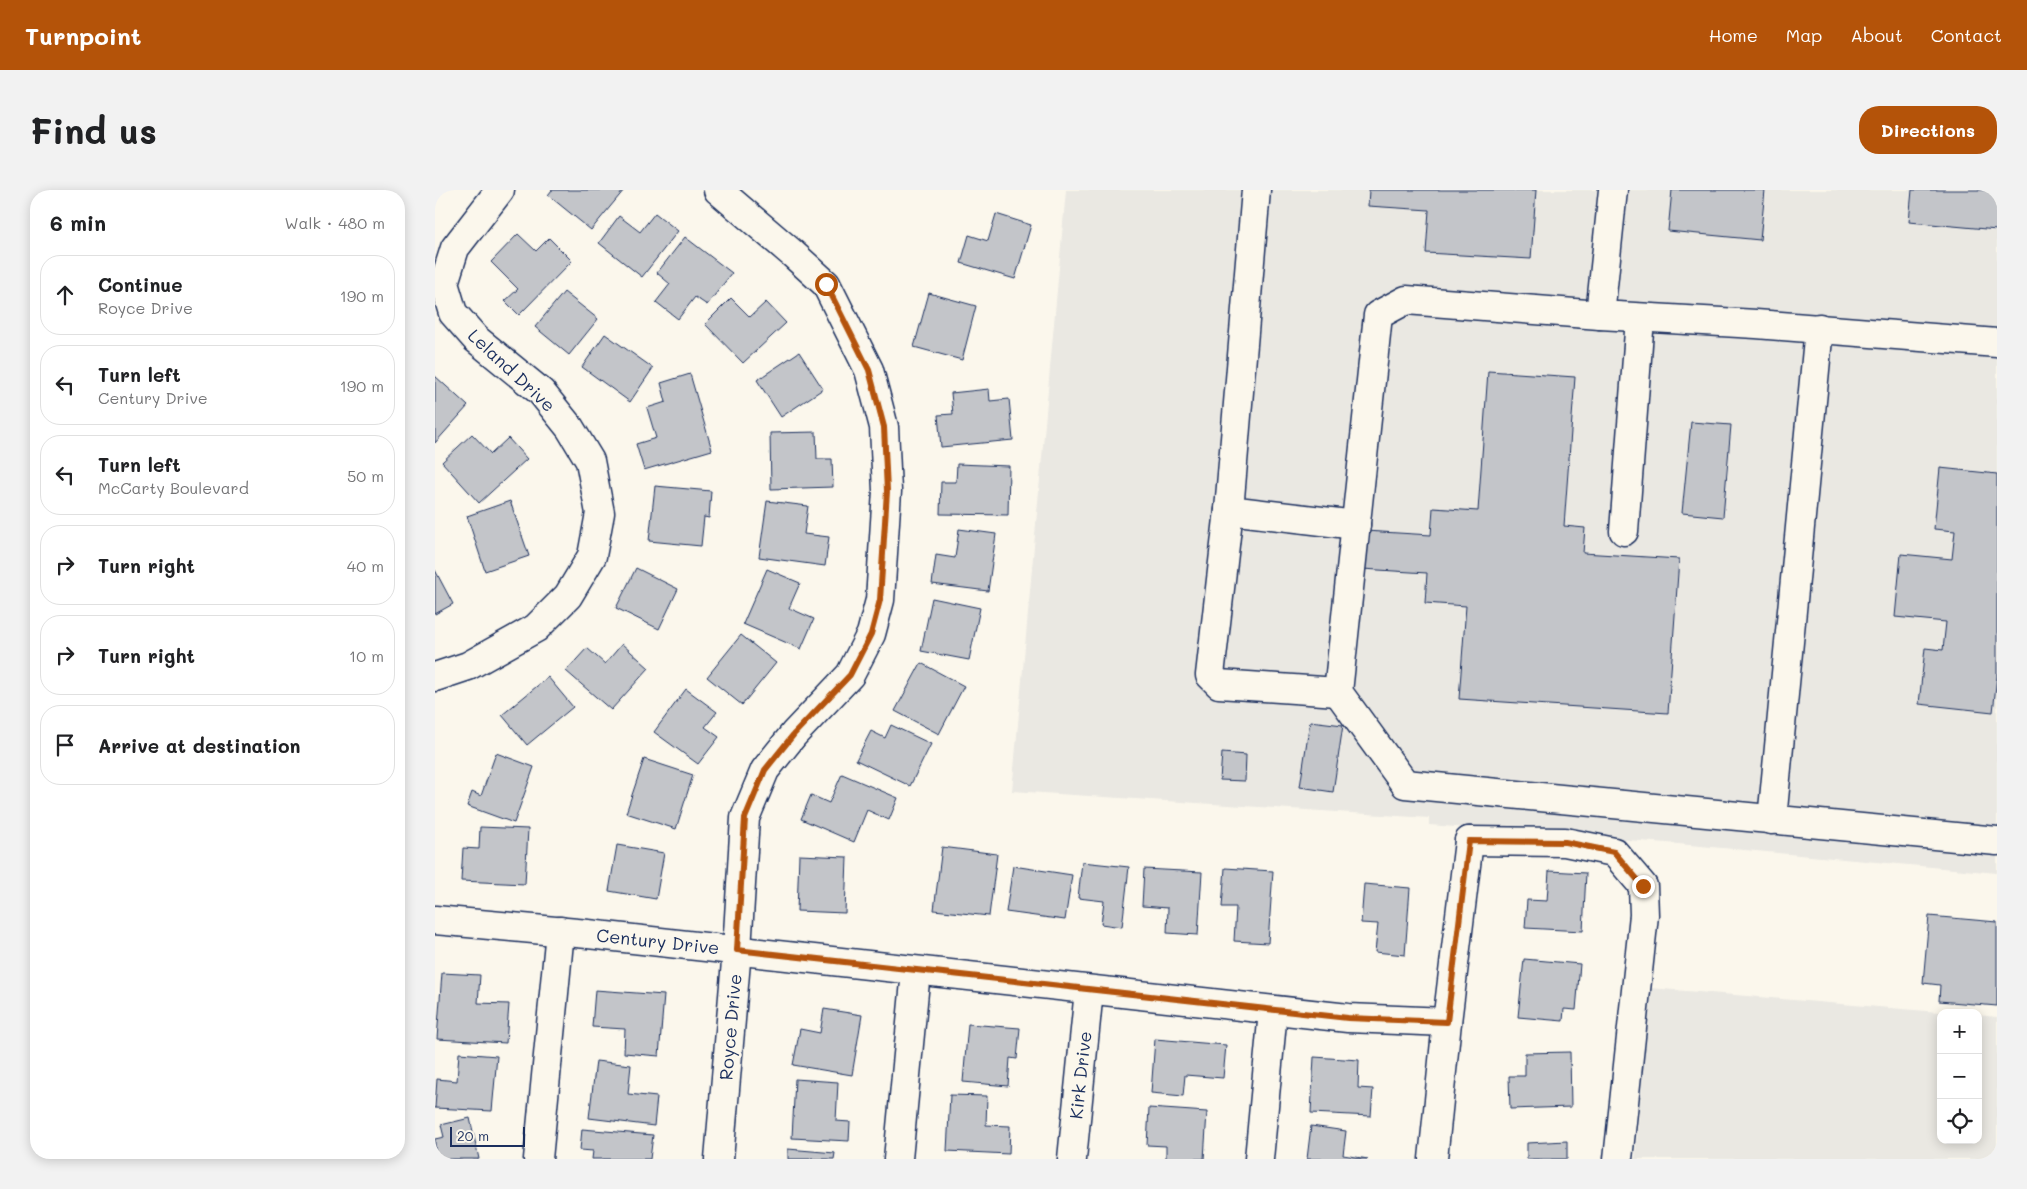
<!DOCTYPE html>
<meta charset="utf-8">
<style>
body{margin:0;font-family:Mali,sans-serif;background:#f2f2f2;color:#202124}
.controls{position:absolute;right:15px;bottom:15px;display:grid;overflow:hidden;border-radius:10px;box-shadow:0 2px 12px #0003}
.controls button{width:45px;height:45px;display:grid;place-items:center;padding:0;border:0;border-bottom:1px solid #e0e0e0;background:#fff;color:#202124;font:25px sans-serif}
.scale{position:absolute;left:15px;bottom:12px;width:75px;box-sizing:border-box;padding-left:5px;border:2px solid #1b2f5e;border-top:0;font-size:14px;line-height:18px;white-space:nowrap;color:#1b2f5e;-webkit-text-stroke:4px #fbf7ec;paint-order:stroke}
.stop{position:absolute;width:15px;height:15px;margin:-11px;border:4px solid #b45309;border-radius:50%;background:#fff}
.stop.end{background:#b45309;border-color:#fff;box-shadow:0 1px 5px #0008}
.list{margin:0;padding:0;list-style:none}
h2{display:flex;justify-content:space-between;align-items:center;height:65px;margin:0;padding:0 20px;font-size:21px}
h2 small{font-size:16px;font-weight:400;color:#757577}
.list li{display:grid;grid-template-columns:32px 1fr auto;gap:15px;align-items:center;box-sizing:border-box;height:80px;margin:0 10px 10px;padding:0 10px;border:1px solid #e0e0e0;border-radius:20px}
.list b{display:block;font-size:19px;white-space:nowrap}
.list p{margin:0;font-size:16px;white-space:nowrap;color:#757577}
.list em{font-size:16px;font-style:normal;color:#757577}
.icon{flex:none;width:28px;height:28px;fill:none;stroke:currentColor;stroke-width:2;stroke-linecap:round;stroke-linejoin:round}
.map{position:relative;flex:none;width:1562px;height:969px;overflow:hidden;border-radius:20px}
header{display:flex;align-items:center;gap:30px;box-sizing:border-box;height:70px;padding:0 25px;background:#b45309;color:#fff}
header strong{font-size:24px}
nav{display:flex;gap:28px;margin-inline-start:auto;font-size:18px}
.intro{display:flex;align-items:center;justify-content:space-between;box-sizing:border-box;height:120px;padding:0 30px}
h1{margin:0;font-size:35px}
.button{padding:12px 22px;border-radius:20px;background:#b45309;color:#fff;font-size:18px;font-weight:700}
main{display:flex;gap:30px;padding:0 30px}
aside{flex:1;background:#fff;border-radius:20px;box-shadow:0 2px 12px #0003}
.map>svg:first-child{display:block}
.built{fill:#eae8e2}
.building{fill:#c3c5c9;stroke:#1b2f5e}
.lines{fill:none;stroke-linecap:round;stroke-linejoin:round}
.minor-casing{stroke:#1b2f5e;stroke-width:31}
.major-casing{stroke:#1b2f5e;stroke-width:31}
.minor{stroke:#fbf7ec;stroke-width:28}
.major{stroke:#fbf7ec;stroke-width:28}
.route{stroke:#b45309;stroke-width:6}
.labels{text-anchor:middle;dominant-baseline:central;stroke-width:5;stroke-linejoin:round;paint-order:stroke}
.street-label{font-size:18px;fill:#1b2f5e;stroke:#fbf7ec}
</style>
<header>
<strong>Turnpoint</strong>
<nav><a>Home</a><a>Map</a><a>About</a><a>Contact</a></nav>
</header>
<div class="intro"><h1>Find us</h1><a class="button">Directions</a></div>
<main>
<aside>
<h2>6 min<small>Walk · 480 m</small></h2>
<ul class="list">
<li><svg class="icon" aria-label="ahead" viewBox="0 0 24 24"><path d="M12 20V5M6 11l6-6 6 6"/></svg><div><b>Continue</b><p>Royce Drive</p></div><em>190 m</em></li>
<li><svg class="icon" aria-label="left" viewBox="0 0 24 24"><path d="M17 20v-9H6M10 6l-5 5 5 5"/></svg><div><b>Turn left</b><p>Century Drive</p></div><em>190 m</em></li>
<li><svg class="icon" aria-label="left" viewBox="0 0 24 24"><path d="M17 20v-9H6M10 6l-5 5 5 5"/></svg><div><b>Turn left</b><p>McCarty Boulevard</p></div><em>50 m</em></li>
<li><svg class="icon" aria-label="right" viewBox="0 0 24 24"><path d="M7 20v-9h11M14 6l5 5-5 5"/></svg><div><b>Turn right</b></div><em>40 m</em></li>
<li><svg class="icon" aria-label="right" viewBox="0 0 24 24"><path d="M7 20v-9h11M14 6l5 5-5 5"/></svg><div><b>Turn right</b></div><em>10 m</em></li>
<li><svg class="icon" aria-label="arrive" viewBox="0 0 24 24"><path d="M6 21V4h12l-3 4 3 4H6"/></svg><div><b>Arrive at destination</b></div></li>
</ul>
</aside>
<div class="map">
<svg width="1562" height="969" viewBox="0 0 1562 969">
<rect width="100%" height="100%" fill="#fbf7ec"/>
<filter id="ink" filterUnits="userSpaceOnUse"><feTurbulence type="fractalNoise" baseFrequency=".02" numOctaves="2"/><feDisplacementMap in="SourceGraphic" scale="10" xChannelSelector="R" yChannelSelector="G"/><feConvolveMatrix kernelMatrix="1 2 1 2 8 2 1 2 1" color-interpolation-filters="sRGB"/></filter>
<g filter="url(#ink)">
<g class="built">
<polygon points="631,0 1562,0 1562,683 1232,653 994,635 994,628 577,601"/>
<polygon points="1215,798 1516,823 1506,823 1506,950 1543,950 1543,825 1562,827 1562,969 1200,969"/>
</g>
<g class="building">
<polygon points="117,0 189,0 156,40 113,5"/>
<polygon points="934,0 1101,0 1096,69 991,63 994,20 933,16"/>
<polygon points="1237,0 1330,0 1325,50 1233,41"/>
<polygon points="1477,0 1562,0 1562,40 1474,32"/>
<polygon points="220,23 243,41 207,87 164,53 184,26 205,42"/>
<polygon points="561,24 596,35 580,89 526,73 534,45 553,51"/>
<polygon points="83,44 101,61 114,48 137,71 84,125 70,111 83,99 56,72"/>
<polygon points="250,47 297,83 272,115 260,107 243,129 221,112 235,94 222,83"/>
<polygon points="129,102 163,129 134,165 100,137"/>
<polygon points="494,103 541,116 527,170 479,157"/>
<polygon points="296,108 315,127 331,112 351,133 308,173 270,134"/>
<polygon points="170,144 218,178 195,212 147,177"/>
<polygon points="364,162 388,199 346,227 322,190"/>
<polygon points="1053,181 1140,187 1129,336 1150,338 1148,363 1244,369 1233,523 1024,509 1031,416 990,413 992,383 927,379 930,341 996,345 998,318 1043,321"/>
<polygon points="255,184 277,260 209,280 201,254 221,248 212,218 231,212 226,193"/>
<polygon points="0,186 33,216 0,253"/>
<polygon points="554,199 555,211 574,209 578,250 506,257 503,225 518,224 516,203"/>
<polygon points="1256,232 1296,235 1288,327 1247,323"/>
<polygon points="381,242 382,269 397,269 398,297 336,299 335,243"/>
<polygon points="37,244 56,264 73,248 92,269 44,313 7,272"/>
<polygon points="522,274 574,276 573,325 505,324 506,292 521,292"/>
<polygon points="1505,278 1562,284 1562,486 1558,522 1484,514 1490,458 1508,460 1511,432 1460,427 1466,364 1517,369 1520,341 1499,339"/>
<polygon points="220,296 276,301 274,328 269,327 266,356 214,351"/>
<polygon points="75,311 94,366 50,381 32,326"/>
<polygon points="332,311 373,316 369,344 394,347 390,376 324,367"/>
<polygon points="524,339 561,344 553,401 497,394 501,365 520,368"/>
<polygon points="201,378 243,399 224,439 181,418"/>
<polygon points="332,379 365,393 354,418 379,429 366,459 308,434"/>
<polygon points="0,380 18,414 0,424"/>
<polygon points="497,408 545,418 534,470 486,461"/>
<polygon points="306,445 341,473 307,515 272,487"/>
<polygon points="187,454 214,478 176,520 131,481 152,458 170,474"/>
<polygon points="486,473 529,496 504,544 460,521"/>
<polygon points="113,487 138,517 92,555 67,525"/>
<polygon points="251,499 282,522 270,537 284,547 263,574 219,542"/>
<polygon points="875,531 908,535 898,602 865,597"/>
<polygon points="456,535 496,554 475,596 421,570 436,541 450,548"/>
<polygon points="61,563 99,577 79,633 32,616 37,602 46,606"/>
<polygon points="787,563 811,565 810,591 785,590"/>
<polygon points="209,569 258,585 241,639 191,623"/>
<polygon points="407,584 463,608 454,630 432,620 419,652 366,629 376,605 394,613"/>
<polygon points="45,637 93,639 90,694 26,691 28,658 44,659"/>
<polygon points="182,655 229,663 221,709 174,701"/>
<polygon points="507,657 562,664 554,726 499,720"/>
<polygon points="364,665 412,667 410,723 362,721"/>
<polygon points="647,672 694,677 687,737 666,734 669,711 643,708"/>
<polygon points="578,676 637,685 630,730 571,722"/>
<polygon points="790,678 838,681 833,753 799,751 801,717 787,717"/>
<polygon points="709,679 767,682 763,745 732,743 733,718 707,716"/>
<polygon points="1114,681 1151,683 1148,741 1090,738 1092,710 1112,711"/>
<polygon points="929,694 975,698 970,765 940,762 943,734 926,733"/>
<polygon points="1494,726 1562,732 1562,816 1504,811 1505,795 1488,793"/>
<polygon points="1089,769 1145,774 1141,820 1129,819 1128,831 1083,827"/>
<polygon points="7,783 45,785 43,813 74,814 71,853 2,849"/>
<polygon points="160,800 229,805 224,866 189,863 190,839 157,837"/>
<polygon points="389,819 427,825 417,885 358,875 365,839 385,843"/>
<polygon points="533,834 585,838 582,869 575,868 573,896 528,892"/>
<polygon points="720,849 791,855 788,888 750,885 748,906 716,903"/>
<polygon points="1135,862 1136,917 1075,919 1074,886 1090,886 1090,863"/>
<polygon points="24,863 62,866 57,921 0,918 2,889 22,891"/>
<polygon points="879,867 924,870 923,898 938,899 936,926 876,923"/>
<polygon points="161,871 196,875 193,904 222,907 219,936 154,928"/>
<polygon points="360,889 403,892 401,931 415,932 414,951 357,948"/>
<polygon points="515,905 552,906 551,935 575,936 574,964 512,961"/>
<polygon points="714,918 772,922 769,969 731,969 731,956 712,955"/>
<polygon points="35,928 44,969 0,969 0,949 9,947 6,935"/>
<polygon points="876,936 911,941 908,965 933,969 872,969"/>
<polygon points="147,939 218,945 215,969 157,969 158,961 145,960"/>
<polygon points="1132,951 1132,969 1092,969 1092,953"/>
<polygon points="353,959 400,963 399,969 353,969"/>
</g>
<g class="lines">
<defs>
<g id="minor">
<polyline points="283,0 358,64 391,94 434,180 449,237 452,301 445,410 436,444 415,485 359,544 330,580 310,628 302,760 284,969"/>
<polyline points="821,0 794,320 921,335"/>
<polyline points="1178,0 1165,125 1321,134 1562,153"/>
<polyline points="1165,125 971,110 943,125 903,502 970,594 1562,651"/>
<polyline points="794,320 775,485 784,494 903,502"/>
<polyline points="1189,341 1205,128"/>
<polyline points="0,487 33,476 101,438 133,406 157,366 165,323 155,271 135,238 106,202 41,149 18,123 9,93 20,58 65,0"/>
<polyline points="1337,630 1384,138"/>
<polyline points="1034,651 1130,652 1179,662 1208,696 1209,725 1183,969"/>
<polyline points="103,969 125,741"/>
<polyline points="463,969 481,781"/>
<polyline points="637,969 654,800"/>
<polyline points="824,969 838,821"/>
</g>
<g id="major">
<polyline points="0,730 153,744 913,828 1012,832"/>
<polyline points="998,969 1012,832 1034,651"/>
</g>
</defs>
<use href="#minor" class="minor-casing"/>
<use href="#major" class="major-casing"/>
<use href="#minor" class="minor"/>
<use href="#major" class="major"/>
</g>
</g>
<g class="lines" filter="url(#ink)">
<polyline class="route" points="391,94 434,180 449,237 452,301 445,410 436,444 415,485 359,544 330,580 310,628 302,760 913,828 1012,832 1034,651 1130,652 1179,662 1208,696"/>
</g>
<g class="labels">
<g class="street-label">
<text transform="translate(77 180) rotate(43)">Leland Drive</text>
<text transform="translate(223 751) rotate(6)">Century Drive</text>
<text transform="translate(295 837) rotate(-85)">Royce Drive</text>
<text transform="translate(645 885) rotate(-84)">Kirk Drive</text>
</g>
</g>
</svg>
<div class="controls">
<button>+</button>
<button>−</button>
<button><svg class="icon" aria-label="locate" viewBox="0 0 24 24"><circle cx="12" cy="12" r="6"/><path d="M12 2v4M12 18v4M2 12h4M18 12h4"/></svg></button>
</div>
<div class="scale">20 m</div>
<div class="stop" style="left:391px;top:94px"></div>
<div class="stop end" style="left:1208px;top:696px"></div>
</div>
</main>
